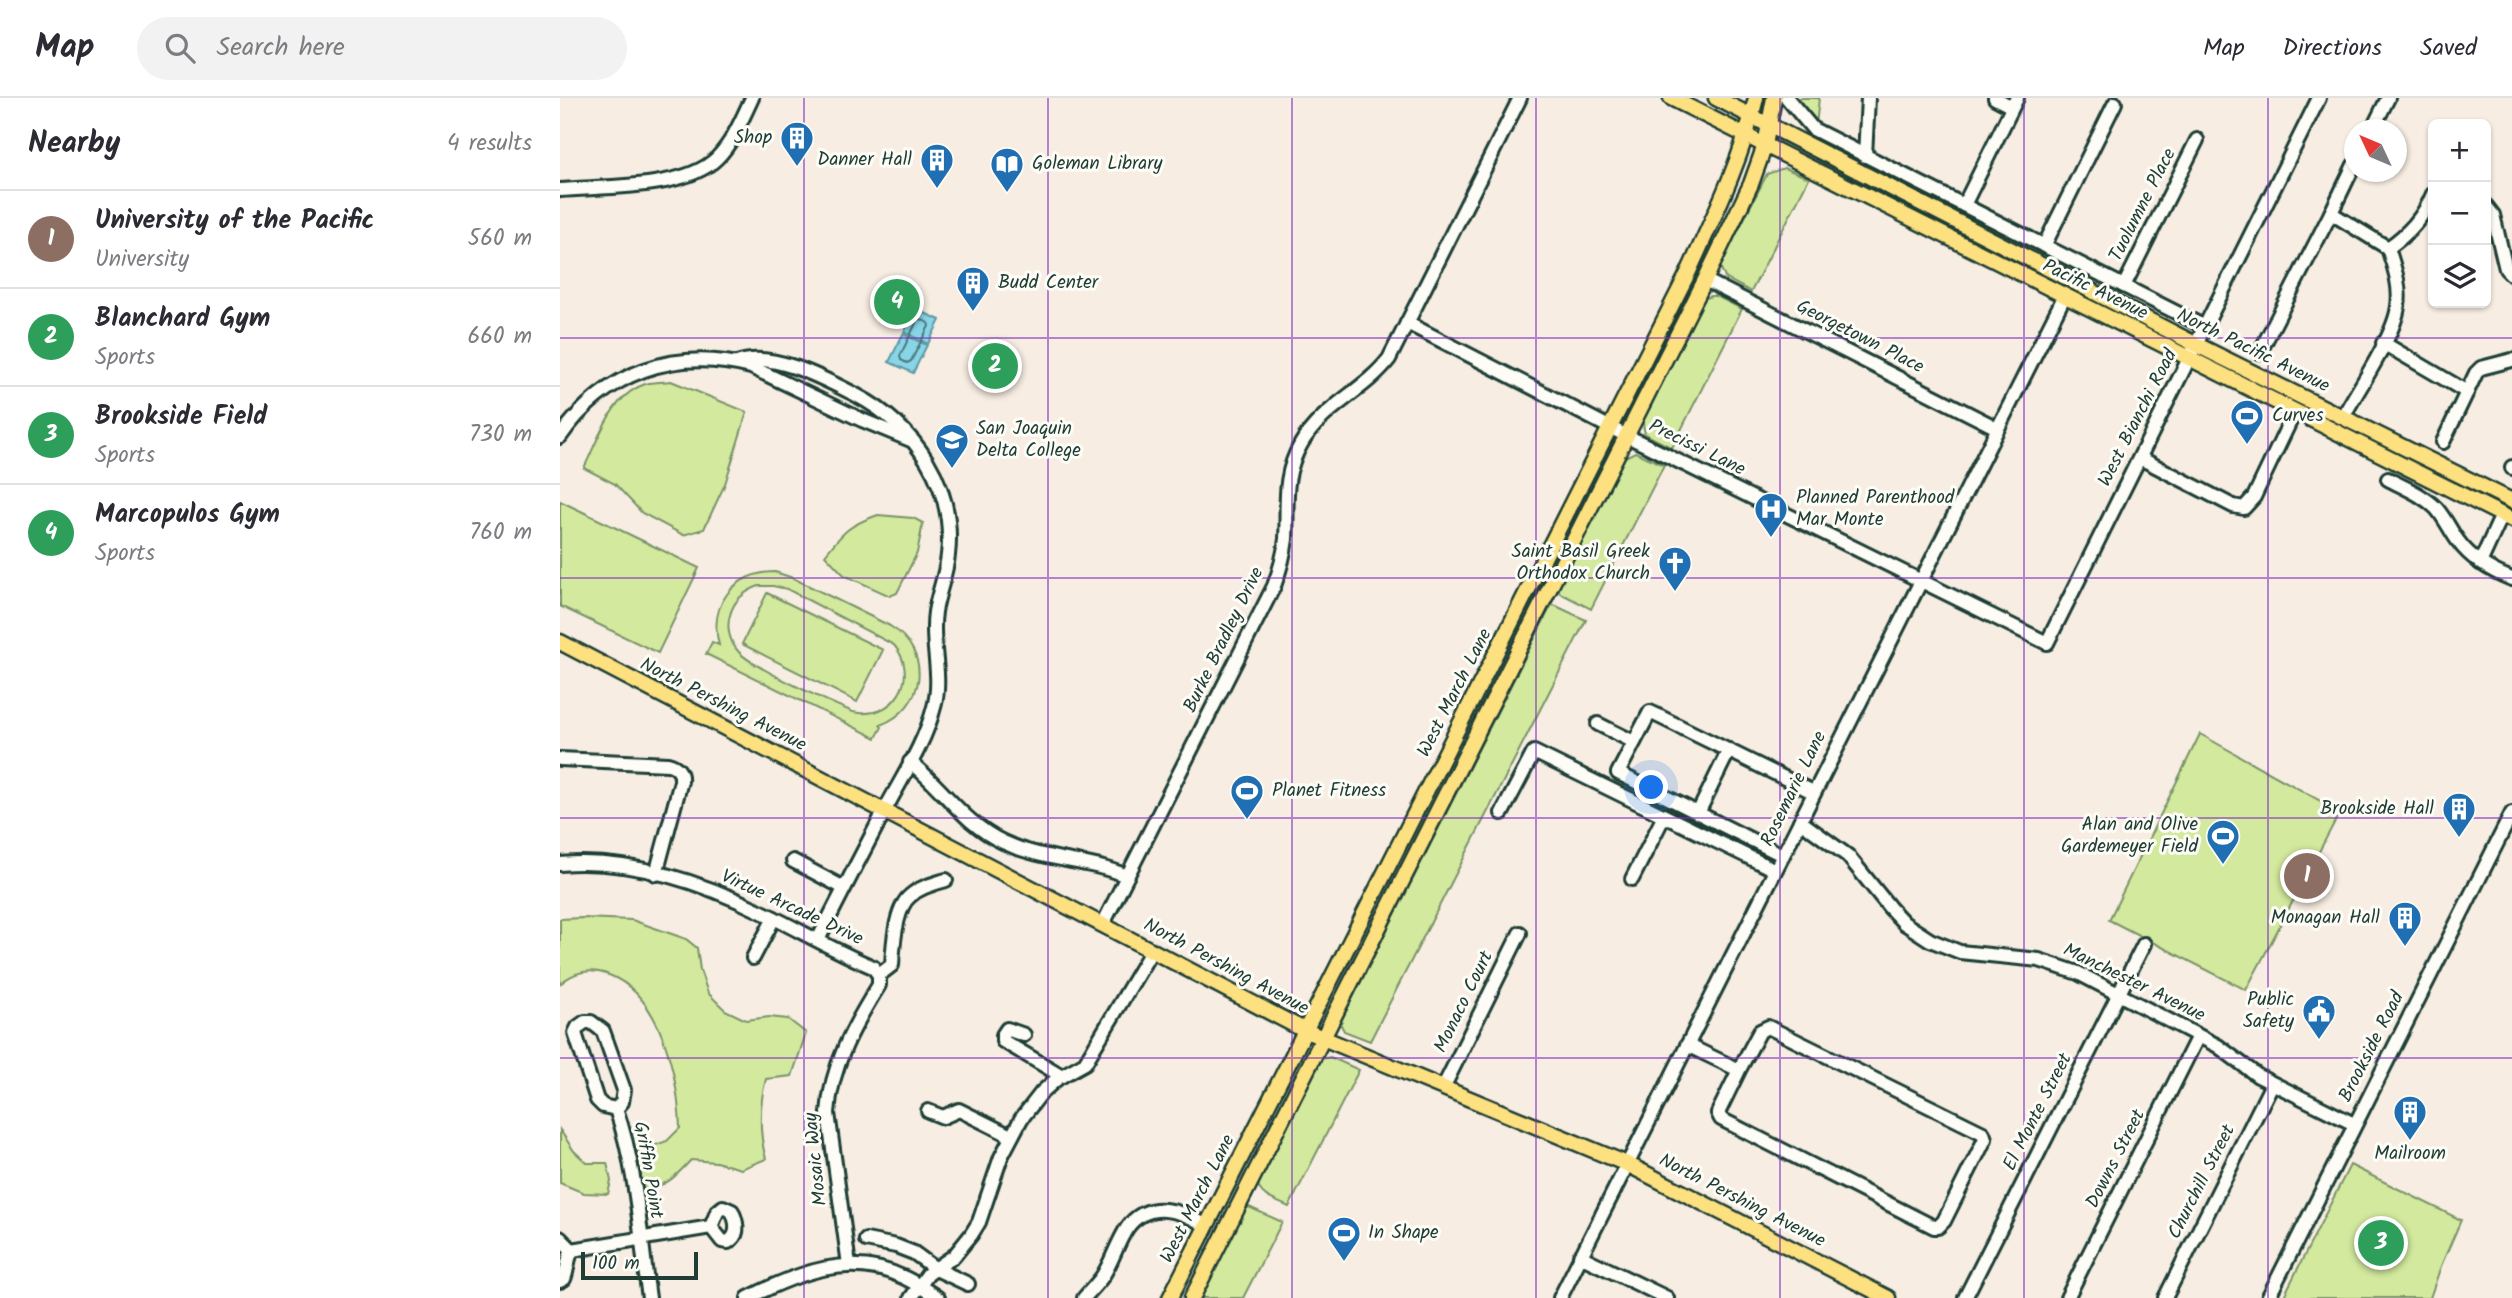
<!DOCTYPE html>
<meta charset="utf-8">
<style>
body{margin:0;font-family:Kalam,sans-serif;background:#f2f2f3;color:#2b2b33}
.controls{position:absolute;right:21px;top:21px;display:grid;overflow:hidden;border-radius:10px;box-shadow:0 2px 5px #0004}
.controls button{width:63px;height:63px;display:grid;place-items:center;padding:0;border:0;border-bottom:2px solid #e1e1e2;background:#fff;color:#2b2b33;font:35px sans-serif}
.compass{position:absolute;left:1784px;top:21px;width:63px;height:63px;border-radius:50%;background:#fff;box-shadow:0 2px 5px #0004;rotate:314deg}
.scale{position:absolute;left:21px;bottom:18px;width:117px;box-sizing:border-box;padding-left:7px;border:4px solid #1f3d34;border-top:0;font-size:19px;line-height:24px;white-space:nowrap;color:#1f3d34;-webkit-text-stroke:5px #fdfcf7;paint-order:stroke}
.you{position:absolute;left:1092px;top:690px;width:24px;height:24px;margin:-18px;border:5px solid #fff;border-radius:50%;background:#1a73e8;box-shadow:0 0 0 10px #1a73e833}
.badge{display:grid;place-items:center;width:46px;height:46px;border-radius:50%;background:#db2777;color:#fff;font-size:23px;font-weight:700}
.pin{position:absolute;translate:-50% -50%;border:4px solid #fff;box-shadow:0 2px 7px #0006}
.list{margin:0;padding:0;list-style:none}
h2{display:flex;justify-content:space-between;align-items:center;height:91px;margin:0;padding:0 28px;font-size:30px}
h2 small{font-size:23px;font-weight:400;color:#7c7c81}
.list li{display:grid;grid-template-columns:46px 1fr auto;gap:21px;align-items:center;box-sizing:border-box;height:98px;padding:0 28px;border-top:2px solid #e1e1e2}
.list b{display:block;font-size:26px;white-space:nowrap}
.list p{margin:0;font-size:23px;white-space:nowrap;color:#7c7c81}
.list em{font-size:23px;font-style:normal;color:#7c7c81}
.icon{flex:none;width:38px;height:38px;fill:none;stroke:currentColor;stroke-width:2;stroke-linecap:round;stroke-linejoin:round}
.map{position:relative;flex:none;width:1952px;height:1200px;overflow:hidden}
header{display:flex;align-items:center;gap:42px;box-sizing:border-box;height:98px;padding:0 35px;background:#fff;border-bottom:2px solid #e1e1e2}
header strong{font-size:33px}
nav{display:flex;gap:38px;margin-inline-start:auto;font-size:24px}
.search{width:490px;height:63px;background:#f2f2f3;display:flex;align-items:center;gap:18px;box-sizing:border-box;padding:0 24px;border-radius:38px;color:#7c7c81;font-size:26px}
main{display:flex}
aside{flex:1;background:#fff}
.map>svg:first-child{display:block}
.green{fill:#d3e99e;stroke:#799369;stroke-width:2;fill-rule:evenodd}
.water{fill:#89d5e8;stroke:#5f98a0;stroke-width:2}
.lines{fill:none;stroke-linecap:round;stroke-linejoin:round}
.shore{stroke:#497a7c;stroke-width:2}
.minor-casing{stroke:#1f3d34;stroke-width:18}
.major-casing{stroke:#1f3d34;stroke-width:19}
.minor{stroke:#fdfcf7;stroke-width:12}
.major{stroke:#fde080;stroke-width:14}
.grid{fill:none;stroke:#7b2cbf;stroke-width:2;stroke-opacity:0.55}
.labels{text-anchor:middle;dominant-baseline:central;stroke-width:6;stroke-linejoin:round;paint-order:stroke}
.poi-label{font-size:19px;fill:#1f3d34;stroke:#fdfcf7;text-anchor:end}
.street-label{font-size:19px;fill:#1f3d34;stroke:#fdfcf7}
</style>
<header>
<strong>Map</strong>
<div class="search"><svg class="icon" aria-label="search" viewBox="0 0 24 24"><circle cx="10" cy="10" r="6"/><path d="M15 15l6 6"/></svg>Search here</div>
<nav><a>Map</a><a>Directions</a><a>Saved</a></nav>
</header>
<main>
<aside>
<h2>Nearby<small>4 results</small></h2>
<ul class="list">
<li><span class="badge" style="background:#8d6e63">1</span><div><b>University of the Pacific</b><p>University</p></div><em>560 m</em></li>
<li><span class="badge" style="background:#2e9e5b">2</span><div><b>Blanchard Gym</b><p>Sports</p></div><em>660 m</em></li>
<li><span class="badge" style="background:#2e9e5b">3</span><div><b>Brookside Field</b><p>Sports</p></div><em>730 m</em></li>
<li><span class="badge" style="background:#2e9e5b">4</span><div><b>Marcopulos Gym</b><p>Sports</p></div><em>760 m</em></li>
</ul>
</aside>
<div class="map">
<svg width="1952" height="1200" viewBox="0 0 1952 1200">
<rect width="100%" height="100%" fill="#f7ede2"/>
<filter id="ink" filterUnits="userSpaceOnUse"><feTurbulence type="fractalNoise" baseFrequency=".0143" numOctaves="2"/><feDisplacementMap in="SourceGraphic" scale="14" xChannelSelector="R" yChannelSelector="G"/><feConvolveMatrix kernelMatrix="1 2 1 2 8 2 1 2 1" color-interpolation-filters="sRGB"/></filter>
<g filter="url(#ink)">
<g class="green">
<polygon points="1237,0 1259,0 1256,28"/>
<polygon points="1224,70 1249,80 1191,194 1165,180 1160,168 1207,76"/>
<polygon points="1151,198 1156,198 1182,211 1112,350 1085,336 1083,326 1081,325 1144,201"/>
<path d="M 111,283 L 187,314 L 165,386 L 144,431 L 123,437 L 82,415 L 55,386 L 24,370 C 39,340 52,294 89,285 C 96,284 104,284 111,283 Z"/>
<polygon points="1075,354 1104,367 1031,511 1000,495 998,491 1063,360"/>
<polygon points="0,403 139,470 98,555 0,508"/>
<path d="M 318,417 L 353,420 L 363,425 L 357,455 L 337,495 L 330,498 L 284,477 L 265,457 C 284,433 289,427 318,417 Z"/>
<path d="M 215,474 L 233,480 L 330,528 C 373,554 366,610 320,627 L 322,629 L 316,640 L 146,556 L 152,544 L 159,547 C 148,507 174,474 215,474 ZM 199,488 L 213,488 L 227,491 L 334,547 C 361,579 334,623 293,614 C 271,605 191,569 178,553 C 170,544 166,530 170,517 C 174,502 185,493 199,488 Z"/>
<polygon points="207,495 323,552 297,604 182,546"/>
<polygon points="994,507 1026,522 810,943 784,933 780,925 991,508"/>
<polygon points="1640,636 1780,714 1686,892 1549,822"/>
<path d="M 23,820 L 72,822 L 126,841 L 137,850 L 140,872 L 148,895 L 165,912 L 186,922 L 209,919 L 228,921 L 246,935 L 232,978 L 206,981 C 199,1006 199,1036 206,1061 L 181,1071 L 156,1064 L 131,1062 C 116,1078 107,1089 83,1091 L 77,1054 L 107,1043 L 120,1030 C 118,980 102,897 49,877 C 32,870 14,873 0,886 L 0,821 Z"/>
<path d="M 770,959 L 799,972 L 729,1109 C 717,1103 699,1099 698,1085 L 761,961 Z"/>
<polygon points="0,1032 14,1053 27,1065 47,1065 51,1083 48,1096 24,1095 0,1085"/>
<polygon points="1790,1067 1901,1122 1881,1168 1870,1200 1723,1200"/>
<polygon points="689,1109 722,1124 683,1200 640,1200 684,1113"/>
</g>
<g class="water">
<polygon points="356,211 380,222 368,246 344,234"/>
<polygon points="343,236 367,247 353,275 329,264"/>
</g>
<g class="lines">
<polygon class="shore" points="361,221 368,225 369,228 351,263 347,265 341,262 340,258 357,223"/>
<defs>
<g id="minor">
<polyline points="1227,0 1253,31 1645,229"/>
<polyline points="1435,0 1452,9"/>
<polyline points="1812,32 1828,0"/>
<polyline points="1305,58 1308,0"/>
<polyline points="1794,67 1771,115 1828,150"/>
<path d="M 0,92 C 44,88 125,92 157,60 C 173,44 182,21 192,0"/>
<polyline points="1404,107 1457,0"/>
<polyline points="1926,108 1933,117 1946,171 1952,177"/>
<polyline points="1484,148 1555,5"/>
<path d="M 1828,150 C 1849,135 1863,120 1873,96"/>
<polyline points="1145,182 1437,330"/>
<polyline points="1564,188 1637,42"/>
<polyline points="847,225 1051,330 1487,545 1759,0"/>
<polyline points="1823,245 1907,294"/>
<polyline points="1700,254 1771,115"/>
<path d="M 177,265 C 211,252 265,281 296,297 C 355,328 396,389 388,457 C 386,477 378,495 375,514 C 370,546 383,578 374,609 C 365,645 343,678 326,710 C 303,754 280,798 258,842"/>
<path d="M 1783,319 C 1798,291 1835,237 1838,208 C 1841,188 1834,169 1828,150"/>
<path d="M 0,339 C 45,274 115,249 191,269 L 302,322 L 353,343"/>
<polyline points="1883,344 1916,275 1921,270 1952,262"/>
<polyline points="1580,360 1673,408 1684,410 1694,399 1735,313"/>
<polyline points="1952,370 1952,369"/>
<path d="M 1828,381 C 1845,390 1863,397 1876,410 C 1885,420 1890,432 1898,443 C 1911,461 1931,473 1952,481"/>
<polyline points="1920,465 1942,417"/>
<polyline points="1038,626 1074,644"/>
<path d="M 0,661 L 108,666 C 117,668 122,674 121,683 L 96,776"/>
<path d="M 350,664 C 383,690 404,726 443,744 C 483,763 527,761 567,778"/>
<polyline points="942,715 974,654 1215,772"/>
<polyline points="1138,715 1169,652"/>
<polyline points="1240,723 1288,758 1330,810 1344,825 1370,842 1400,854 1479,862 1518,875 1658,948 1698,978 1794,1026"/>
<polyline points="1222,757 1058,675 1090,614 1253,694"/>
<polyline points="233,763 284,790"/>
<path d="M 0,766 C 68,760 141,784 202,814 C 239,832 275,853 313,869 L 319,877"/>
<polyline points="1072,781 1104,718"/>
<path d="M 543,826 L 714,488 C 720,472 724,457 726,441 C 728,406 722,379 741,346 C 762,309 803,294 829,261 L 960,0"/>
<polyline points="193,860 214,820"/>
<path d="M 319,877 L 332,867 C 333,849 335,810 350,798 C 360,789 373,786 386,782"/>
<polygon points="25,924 31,924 43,933 64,992 62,1004 56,1011 43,1008 37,1002 15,935 18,929"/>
<polyline points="464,937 447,931 443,937 443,943 502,978"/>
<polyline points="1127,947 1179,972 1158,1015 1161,1021 1374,1129 1378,1129 1384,1123 1425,1041 1423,1035 1208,929 1200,933 1179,972"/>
<polyline points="883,990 960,835"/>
<path d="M 56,1011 C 77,1071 80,1138 89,1200"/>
<polyline points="368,1013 383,1019 399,1012 451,1038"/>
<path d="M 163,1109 L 172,1113 C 177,1124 180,1137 168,1144 L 162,1143 L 151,1129 L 157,1114 Z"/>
<polyline points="0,1140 12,1152"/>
<polyline points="306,1142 336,1148 354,1155 376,1171 408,1186"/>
<polyline points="12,1152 151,1129"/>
<polyline points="1020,1158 1107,1200"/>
<path d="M 289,1167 L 268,1015 C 271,968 294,927 319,887 L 319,877"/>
<path d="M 0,1183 L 4,1181 C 8,1171 7,1162 12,1152"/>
<path d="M 188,1200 C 237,1175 292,1153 345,1180 C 356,1185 367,1193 378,1200"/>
<polyline points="351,1200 368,1176 394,1158 411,1137 419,1124 441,1059 461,1021 482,994 498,980 525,965 592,852"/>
<path d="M 524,1200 C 530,1193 537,1186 542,1179 C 552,1164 557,1145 567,1130 C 588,1101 621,1112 645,1127"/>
<polyline points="1000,1200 1504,199"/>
<polyline points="1405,1200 1584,846"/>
<polyline points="1507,1200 1638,938"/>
<polyline points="1605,1200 1712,986"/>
<polyline points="1708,1200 1952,715"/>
</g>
<g id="major">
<polyline points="1111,0 1952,422"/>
<polyline points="1156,0 1637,247 1952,403"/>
<polyline points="0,544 746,933 1067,1066 1328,1200"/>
<path d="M 610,1200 L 1129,173 C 1155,116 1182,61 1196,0"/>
<polyline points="632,1200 1145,182 1191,86 1205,47 1214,0"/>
</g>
</defs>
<use href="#minor" class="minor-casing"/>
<use href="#major" class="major-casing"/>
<use href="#minor" class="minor"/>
<use href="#major" class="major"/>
</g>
</g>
<path class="grid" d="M 244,0 L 244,1200M 488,0 L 488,1200M 732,0 L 732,1200M 976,0 L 976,1200M 1220,0 L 1220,1200M 1464,0 L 1464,1200M 1708,0 L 1708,1200M 0,240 L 1952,240M 0,480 L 1952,480M 0,720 L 1952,720M 0,960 L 1952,960"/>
<defs>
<symbol id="building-pin" viewBox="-11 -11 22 30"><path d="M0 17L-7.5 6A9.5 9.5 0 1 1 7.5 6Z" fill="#1f6fb2" stroke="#fdfcf7"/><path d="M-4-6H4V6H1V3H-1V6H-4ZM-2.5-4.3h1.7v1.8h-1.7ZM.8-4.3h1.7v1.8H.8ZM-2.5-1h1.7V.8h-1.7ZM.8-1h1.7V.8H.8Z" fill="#fff"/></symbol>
<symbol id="library-pin" viewBox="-11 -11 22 30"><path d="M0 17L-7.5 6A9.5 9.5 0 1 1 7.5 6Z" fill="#1f6fb2" stroke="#fdfcf7"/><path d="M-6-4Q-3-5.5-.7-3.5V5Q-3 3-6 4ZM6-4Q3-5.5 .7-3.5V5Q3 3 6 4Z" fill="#fff"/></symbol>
<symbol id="stadium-pin" viewBox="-11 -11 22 30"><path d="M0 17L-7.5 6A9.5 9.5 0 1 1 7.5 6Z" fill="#1f6fb2" stroke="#fdfcf7"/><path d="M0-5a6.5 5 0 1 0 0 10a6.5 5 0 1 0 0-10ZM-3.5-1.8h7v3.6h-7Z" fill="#fff"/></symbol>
<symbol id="university-pin" viewBox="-11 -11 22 30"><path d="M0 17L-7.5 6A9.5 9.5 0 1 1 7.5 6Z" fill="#1f6fb2" stroke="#fdfcf7"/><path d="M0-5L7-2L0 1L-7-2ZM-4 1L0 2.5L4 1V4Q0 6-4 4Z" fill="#fff"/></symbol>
<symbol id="hospital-pin" viewBox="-11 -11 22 30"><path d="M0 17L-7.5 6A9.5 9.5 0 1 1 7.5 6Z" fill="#1f6fb2" stroke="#fdfcf7"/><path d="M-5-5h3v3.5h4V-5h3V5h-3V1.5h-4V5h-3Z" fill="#fff"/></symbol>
<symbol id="church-pin" viewBox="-11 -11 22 30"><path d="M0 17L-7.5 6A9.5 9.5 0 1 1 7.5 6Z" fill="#1f6fb2" stroke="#fdfcf7"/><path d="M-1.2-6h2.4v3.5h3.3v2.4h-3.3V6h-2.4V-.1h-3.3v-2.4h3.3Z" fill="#fff"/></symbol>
<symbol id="civic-pin" viewBox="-11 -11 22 30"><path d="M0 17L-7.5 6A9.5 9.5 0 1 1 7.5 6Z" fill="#1f6fb2" stroke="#fdfcf7"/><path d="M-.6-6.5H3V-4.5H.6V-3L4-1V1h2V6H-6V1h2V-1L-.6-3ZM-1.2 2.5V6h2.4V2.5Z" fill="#fff"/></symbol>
</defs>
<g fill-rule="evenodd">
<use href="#building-pin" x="218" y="21" width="38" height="52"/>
<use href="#building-pin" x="358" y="43" width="38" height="52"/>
<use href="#library-pin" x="428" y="47" width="38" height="52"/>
<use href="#building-pin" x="394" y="166" width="38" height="52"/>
<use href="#stadium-pin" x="1668" y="299" width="38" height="52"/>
<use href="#university-pin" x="373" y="323" width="38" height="52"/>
<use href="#hospital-pin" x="1192" y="392" width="38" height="52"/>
<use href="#church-pin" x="1096" y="446" width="38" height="52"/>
<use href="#stadium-pin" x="668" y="674" width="38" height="52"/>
<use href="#building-pin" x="1880" y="692" width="38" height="52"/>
<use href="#stadium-pin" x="1644" y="719" width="38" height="52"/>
<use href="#building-pin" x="1826" y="801" width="38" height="52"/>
<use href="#civic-pin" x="1740" y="894" width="38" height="52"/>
<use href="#building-pin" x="1831" y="995" width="38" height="52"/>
<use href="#stadium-pin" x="765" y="1116" width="38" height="52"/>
</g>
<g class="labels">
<g class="poi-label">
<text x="212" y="40">Shop</text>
<text x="352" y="62">Danner Hall</text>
<text x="472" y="66" text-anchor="start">Goleman Library</text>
<text x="438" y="185" text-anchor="start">Budd Center</text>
<text x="1712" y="318" text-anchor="start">Curves</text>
<text x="416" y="331" text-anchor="start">San Joaquin<tspan x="416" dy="22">Delta College</tspan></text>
<text x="1236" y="400" text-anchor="start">Planned Parenthood<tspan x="1236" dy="22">Mar Monte</tspan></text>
<text x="1090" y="454">Saint Basil Greek<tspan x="1090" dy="22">Orthodox Church</tspan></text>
<text x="712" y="693" text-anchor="start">Planet Fitness</text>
<text x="1874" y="711">Brookside Hall</text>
<text x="1638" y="727">Alan and Olive<tspan x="1638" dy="22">Gardemeyer Field</tspan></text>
<text x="1820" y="820">Monagan Hall</text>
<text x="1734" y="902">Public<tspan x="1734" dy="22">Safety</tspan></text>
<text x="1850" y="1056" text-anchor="middle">Mailroom</text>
<text x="808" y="1135" text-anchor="start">In Shape</text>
</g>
<g class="street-label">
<text transform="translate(1583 107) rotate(-63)">Tuolumne Place</text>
<text transform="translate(1535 192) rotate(26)">Pacific Avenue</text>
<text transform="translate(1300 239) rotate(27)">Georgetown Place</text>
<text transform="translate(1693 253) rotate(26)">North Pacific Avenue</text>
<text transform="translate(1578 320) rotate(-63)">West Bianchi Road</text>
<text transform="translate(1137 350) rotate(26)">Precissi Lane</text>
<text transform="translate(664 542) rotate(-64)">Burke Bradley Drive</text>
<text transform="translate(895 595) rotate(-63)">West March Lane</text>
<text transform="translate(163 607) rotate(27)">North Pershing Avenue</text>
<text transform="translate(1234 691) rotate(-64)">Rosemarie Lane</text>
<text transform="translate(232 810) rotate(25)">Virtue Arcade Drive</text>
<text transform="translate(666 869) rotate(28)">North Pershing Avenue</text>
<text transform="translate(1574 885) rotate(26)">Manchester Avenue</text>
<text transform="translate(904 904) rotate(-64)">Monaco Court</text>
<text transform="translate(1812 949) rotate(-63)">Brookside Road</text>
<text transform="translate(1478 1014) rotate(-63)">El Monte Street</text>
<text transform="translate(256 1061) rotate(-96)">Mosaic Way</text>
<text transform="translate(1556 1061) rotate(-63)">Downs Street</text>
<text transform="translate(88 1072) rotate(80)">Griffin Point</text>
<text transform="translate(1642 1084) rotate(-63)">Churchill Street</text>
<text transform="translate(638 1101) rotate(-63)">West March Lane</text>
<text transform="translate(1182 1103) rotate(27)">North Pershing Avenue</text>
</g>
</g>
</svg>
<div class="controls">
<button>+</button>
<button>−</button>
<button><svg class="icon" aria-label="layers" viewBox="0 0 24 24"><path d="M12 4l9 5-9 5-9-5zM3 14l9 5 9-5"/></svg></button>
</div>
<svg class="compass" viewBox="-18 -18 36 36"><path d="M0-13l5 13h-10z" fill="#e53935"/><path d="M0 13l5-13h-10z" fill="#7c7c81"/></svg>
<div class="scale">100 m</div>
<div class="you"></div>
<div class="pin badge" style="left:1747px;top:778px;background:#8d6e63">1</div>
<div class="pin badge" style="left:435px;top:268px;background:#2e9e5b">2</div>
<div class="pin badge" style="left:1821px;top:1145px;background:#2e9e5b">3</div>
<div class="pin badge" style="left:337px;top:204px;background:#2e9e5b">4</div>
</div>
</main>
